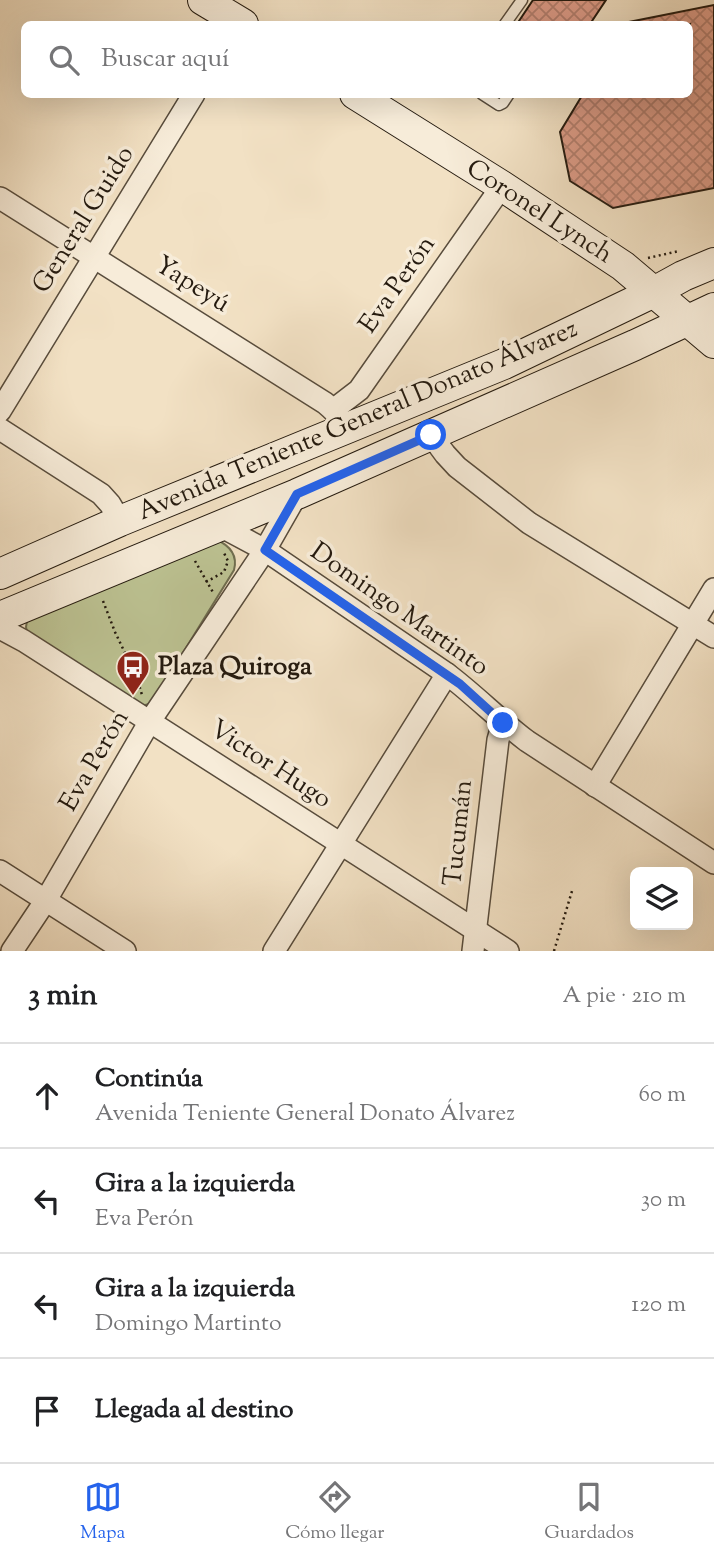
<!DOCTYPE html>
<html lang="es">
<meta charset="utf-8">
<style>
body{margin:0;font-family:"Sorts Mill Goudy",serif;background:#f2f2f2;color:#202124}
.controls{position:absolute;right:21px;bottom:21px;display:grid;overflow:hidden;border-radius:10px;box-shadow:0 7px 28px #0002}
.controls button{width:63px;height:63px;display:grid;place-items:center;padding:0;border:0;border-bottom:2px solid #e0e0e0;background:#fff;color:#202124;font:35px sans-serif}
.stop{position:absolute;width:21px;height:21px;margin:-16px;border:5px solid #2563eb;border-radius:50%;background:#fff}
.stop.end{background:#2563eb;border-color:#fff;box-shadow:0 2px 7px #0008}
.list{margin:0;padding:0;list-style:none}
h2{display:flex;justify-content:space-between;align-items:center;height:91px;margin:0;padding:0 28px;font-size:30px}
h2 small{font-size:23px;font-weight:400;color:#757577}
.list li{display:grid;grid-template-columns:46px 1fr auto;gap:21px;align-items:center;box-sizing:border-box;height:105px;padding:0 28px;border-top:2px solid #e0e0e0}
.list b{display:block;font-size:26px;white-space:nowrap}
.list p{margin:0;font-size:23px;white-space:nowrap;color:#757577}
.list em{font-size:23px;font-style:normal;color:#757577}
.icon{flex:none;width:38px;height:38px;fill:none;stroke:currentColor;stroke-width:2;stroke-linecap:round;stroke-linejoin:round}
.map{position:relative;flex:none;width:714px;height:951px;overflow:hidden}
.search{position:absolute;background:#fff;box-shadow:0 7px 28px #0002;left:21px;right:21px;top:21px;height:77px;display:flex;align-items:center;gap:18px;box-sizing:border-box;padding:0 24px;border-radius:10px;color:#757577;font-size:26px}
.sheet{height:511px;background:#fff}
nav{display:flex;justify-content:space-around;align-items:center;box-sizing:border-box;height:98px;border-top:2px solid #e0e0e0;background:#fff;font-size:19px;color:#757577}
nav a{display:grid;justify-items:center;gap:4px}
nav .on{color:#2563eb}
.map>svg:first-child{display:block}
.park{fill:#bcc292;stroke:#706e50;stroke-width:2}
.building{fill:url(#building-cross-hatch);stroke:#241a0f;stroke-width:2}
.lines{fill:none;stroke-linecap:round;stroke-linejoin:round}
.lane-casing{stroke:#584c3c;stroke-width:13}
.street-casing{stroke:#584c3c;stroke-width:24}
.secondary-casing{stroke:#241a0f;stroke-width:32}
.path{stroke:#241a0f;stroke-width:2.5;stroke-dasharray:2 3.5;stroke-linecap:butt}
.lane{stroke:#f7ecd9;stroke-width:10}
.street{stroke:#f7ecd9;stroke-width:21}
.secondary{stroke:#f7ecd9;stroke-width:30}
.route{stroke:#2563eb;stroke-width:9}
.labels{text-anchor:middle;dominant-baseline:central;stroke-width:7;stroke-linejoin:round;paint-order:stroke}
.street-label{font-size:26px;fill:#241a0f;stroke:#f7ecd9}
.poi-label{font-size:26px;font-weight:bold;fill:#241a0f;stroke:#f7ecd9;text-anchor:start}
</style>
<div class="map">
<svg width="714" height="951" viewBox="0 0 714 951">
<defs>
<pattern id="building-cross-hatch" width="8" height="8" patternUnits="userSpaceOnUse" patternTransform="scale(1.75)"><rect width="8" height="8" fill="#dc9b87"/><path d="M0 0l8 8M0 8l8-8" fill="none" stroke="#b27e6d"/></pattern>
</defs>
<rect width="100%" height="100%" fill="#f2e1c4"/>
<filter id="stains"><feTurbulence type="fractalNoise" baseFrequency=".00286" numOctaves="4"/><feColorMatrix values="0 0 0 0 .2 0 0 0 0 .09 0 0 0 0 .02 0 0 0 .5 -.17"/></filter>
<radialGradient id="worn" r=".72"><stop offset=".6" stop-color="#630" stop-opacity="0"/><stop offset="1" stop-color="#630" stop-opacity=".3"/></radialGradient>
<path class="park" d="M 215,539 C 229,545 238,555 234,570 L 152,703 L 142,706 L 27,632 L 26,627 L 27,621 Z"/>
<g class="building">
<polygon points="533,0 606,0 590,24 517,24"/>
<polygon points="714,5 714,188 613,208 570,181 560,132 583,94 690,94 690,24 627,24 629,22"/>
</g>
<g class="lines">
<defs>
<g id="lane">
<polyline points="505,24 522,0"/>
<polyline points="482,94 499,105 503,103 509,94"/>
</g>
<g id="street">
<polyline points="0,198 325,403 333,410 347,428"/>
<polyline points="333,410 359,390 502,186"/>
<polyline points="0,411 194,94"/>
<polyline points="0,429 101,494 110,504 120,521"/>
<polyline points="431,435 445,454 457,467 529,523 714,637"/>
<path d="M 222,527 L 265,550 L 447,674 C 475,695 499,720 527,741 L 714,863"/>
<polyline points="0,628 24,641 508,951"/>
<polyline points="595,786 714,589"/>
<polyline points="0,871 125,951"/>
<polyline points="12,951 46,900 150,721 265,550 297,494"/>
<polyline points="274,951 447,674"/>
<polyline points="473,951 498,740 503,723"/>
</g>
<g id="secondary">
<polyline points="203,0 243,24"/>
<polyline points="355,94 502,186 623,266 714,343"/>
<polyline points="0,574 120,521 504,364 654,292 683,276 714,263"/>
<polyline points="0,617 297,494 635,345 714,308"/>
</g>
</defs>
<use href="#lane" class="lane-casing"/>
<use href="#street" class="street-casing"/>
<use href="#secondary" class="secondary-casing"/>
<g class="path">
<polyline points="648,258 679,251"/>
<polyline points="195,561 214,594"/>
<polyline points="206,582 224,572 228,561 223,551"/>
<polyline points="103,601 115,632 137,678 142,695"/>
<polyline points="554,951 572,891"/>
</g>
<use href="#lane" class="lane"/>
<use href="#street" class="street"/>
<use href="#secondary" class="secondary"/>
</g>
<g class="lines">
<polyline class="route" points="431,435 297,494 265,550 460,684 503,723"/>
</g>
<defs>
<symbol id="bus-pin" viewBox="-11 -11 22 30"><path d="M0 17L-7.5 6A9.5 9.5 0 1 1 7.5 6Z" fill="#8f2418" stroke="#f7ecd9"/><path d="M-5-6H5V4H4V6H2V4H-2V6H-4V4H-5ZM-3.5-4V0h7V-4ZM-3.5 1.2v1.5H-2V1.2ZM2 1.2v1.5H3.5V1.2Z" fill="#fff"/></symbol>
</defs>
<g fill-rule="evenodd">
<use href="#bus-pin" x="114" y="648" width="38" height="52"/>
</g>
<g class="labels">
<g class="street-label">
<text transform="translate(539 212) rotate(33)">Coronel Lynch</text>
<text transform="translate(84 220) rotate(-58)">General Guido</text>
<text transform="translate(192 285) rotate(32)">Yapeyú</text>
<text transform="translate(398 285) rotate(-55)">Eva Perón</text>
<text transform="translate(358 421) rotate(-23)">Avenida Teniente General Donato Álvarez</text>
<text transform="translate(399 610) rotate(35)">Domingo Martinto</text>
<text transform="translate(95 761) rotate(-60)">Eva Perón</text>
<text transform="translate(270 765) rotate(33)">Victor Hugo</text>
<text transform="translate(459 833) rotate(-84)">Tucumán</text>
</g>
<g class="poi-label">
<text x="158" y="667">Plaza Quiroga</text>
</g>
</g>
<rect width="100%" height="100%" filter="url(#stains)"/>
<rect width="100%" height="100%" fill="url(#worn)"/>
</svg>
<div class="controls">
<button><svg class="icon" aria-label="layers" viewBox="0 0 24 24"><path d="M12 4l9 5-9 5-9-5zM3 14l9 5 9-5"/></svg></button>
</div>
<div class="stop" style="left:431px;top:435px"></div>
<div class="stop end" style="left:503px;top:723px"></div>
<div class="search"><svg class="icon" aria-label="search" viewBox="0 0 24 24"><circle cx="10" cy="10" r="6"/><path d="M15 15l6 6"/></svg>Buscar aquí</div>
</div>
<section class="sheet">
<h2>3 min<small>A pie · 210 m</small></h2>
<ul class="list">
<li><svg class="icon" aria-label="ahead" viewBox="0 0 24 24"><path d="M12 20V5M6 11l6-6 6 6"/></svg><div><b>Continúa</b><p>Avenida Teniente General Donato Álvarez</p></div><em>60 m</em></li>
<li><svg class="icon" aria-label="left" viewBox="0 0 24 24"><path d="M17 20v-9H6M10 6l-5 5 5 5"/></svg><div><b>Gira a la izquierda</b><p>Eva Perón</p></div><em>30 m</em></li>
<li><svg class="icon" aria-label="left" viewBox="0 0 24 24"><path d="M17 20v-9H6M10 6l-5 5 5 5"/></svg><div><b>Gira a la izquierda</b><p>Domingo Martinto</p></div><em>120 m</em></li>
<li><svg class="icon" aria-label="arrive" viewBox="0 0 24 24"><path d="M6 21V4h12l-3 4 3 4H6"/></svg><div><b>Llegada al destino</b></div></li>
</ul>
</section>
<nav>
<a class="on"><svg class="icon" aria-label="map" viewBox="0 0 24 24"><path d="M3 6l6-2 6 2 6-2v14l-6 2-6-2-6 2zM9 4v14M15 6v14"/></svg>Mapa</a>
<a><svg class="icon" aria-label="directions" viewBox="0 0 24 24"><path d="M12 3l9 9-9 9-9-9zM9 14v-3h6M13 9l2 2-2 2"/></svg>Cómo llegar</a>
<a><svg class="icon" aria-label="saved" viewBox="0 0 24 24"><path d="M7 4h10v16l-5-4-5 4z"/></svg>Guardados</a>
</nav>
